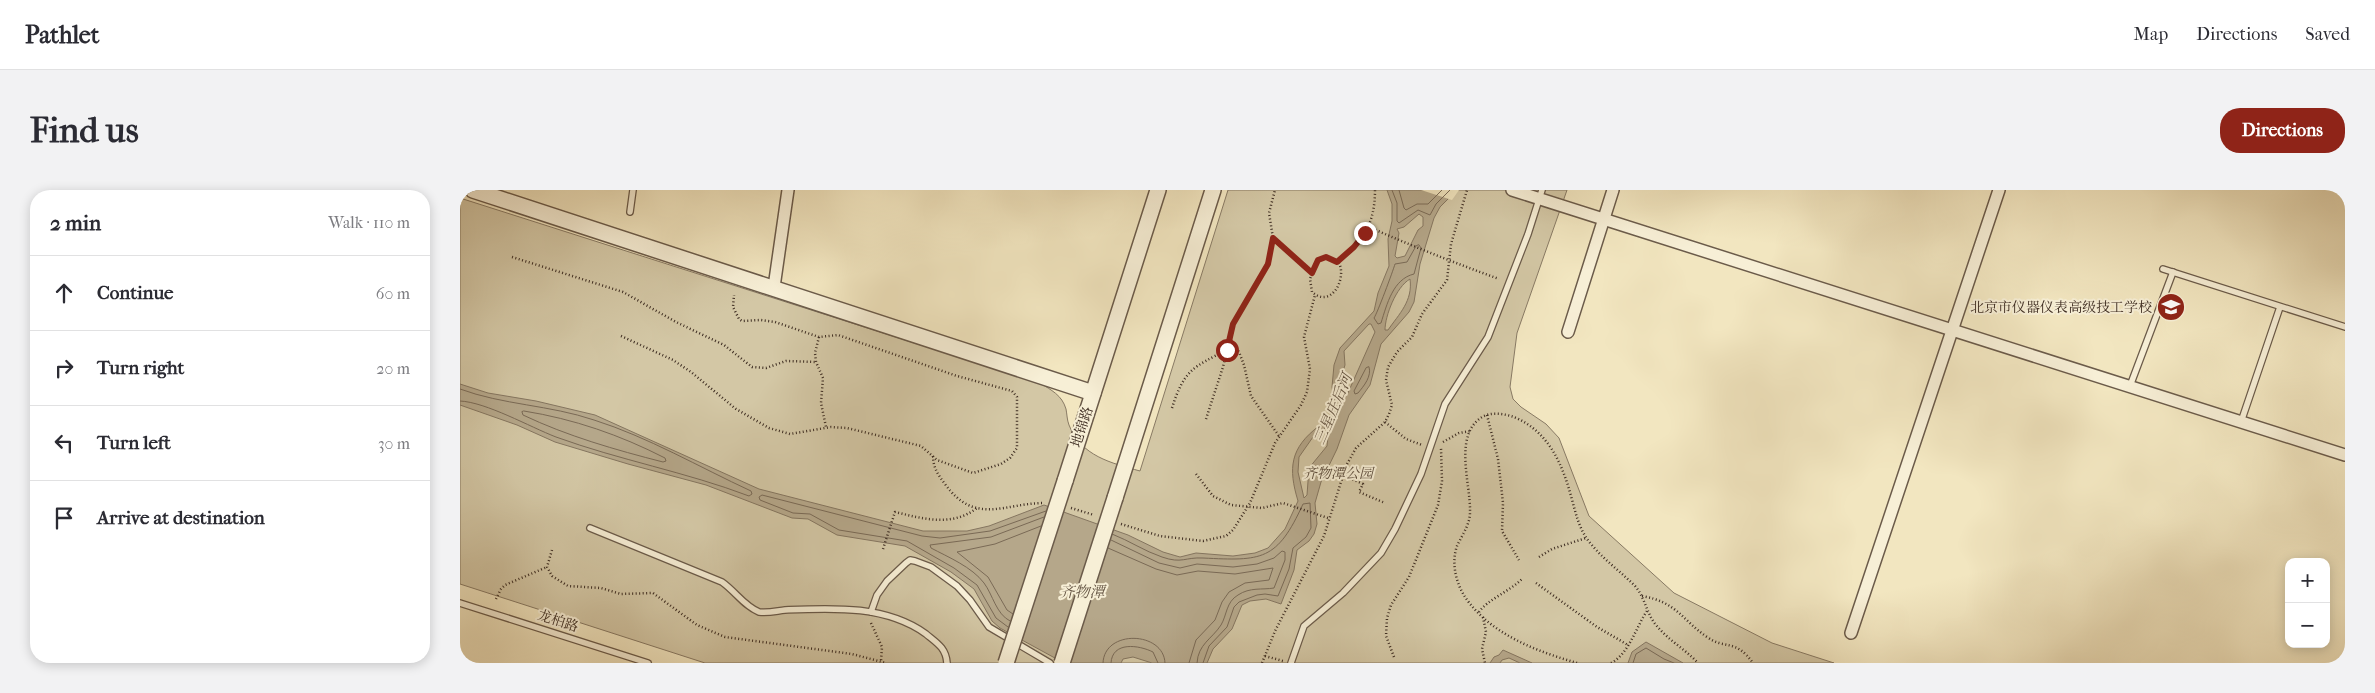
<!DOCTYPE html>
<meta charset="utf-8">
<style>
body{margin:0;font-family:"IM FELL French Canon","Noto Serif SC",serif;background:#f2f2f3;color:#2b2b33}
.controls{position:absolute;right:15px;bottom:15px;display:grid;overflow:hidden;border-radius:10px;box-shadow:0 2px 12px #0003}
.controls button{width:45px;height:45px;display:grid;place-items:center;padding:0;border:0;border-bottom:1px solid #e1e1e2;background:#fff;color:#2b2b33;font:25px sans-serif}
.stop{position:absolute;width:15px;height:15px;margin:-11px;border:4px solid #8f2418;border-radius:50%;background:#fff}
.stop.end{background:#8f2418;border-color:#fff;box-shadow:0 1px 5px #0008}
.list{margin:0;padding:0;list-style:none}
h2{display:flex;justify-content:space-between;align-items:center;height:65px;margin:0;padding:0 20px;font-size:21px}
h2 small{font-size:16px;font-weight:400;color:#7c7c81}
.list li{display:grid;grid-template-columns:32px 1fr auto;gap:15px;align-items:center;box-sizing:border-box;height:75px;padding:0 20px;border-top:1px solid #e1e1e2}
.list b{display:block;font-size:19px;white-space:nowrap}
.list em{font-size:16px;font-style:normal;color:#7c7c81}
.icon{flex:none;width:28px;height:28px;fill:none;stroke:currentColor;stroke-width:2;stroke-linecap:round;stroke-linejoin:round}
.map{position:relative;flex:none;width:1885px;height:473px;overflow:hidden;border-radius:20px}
header{display:flex;align-items:center;gap:30px;box-sizing:border-box;height:70px;padding:0 25px;background:#fff;border-bottom:1px solid #e1e1e2}
header strong{font-size:24px}
nav{display:flex;gap:28px;margin-inline-start:auto;font-size:18px}
.intro{display:flex;align-items:center;justify-content:space-between;box-sizing:border-box;height:120px;padding:0 30px}
h1{margin:0;font-size:35px}
.button{padding:12px 22px;border-radius:20px;background:#8f2418;color:#fff;font-size:18px;font-weight:700}
main{display:flex;gap:30px;padding:0 30px}
aside{flex:1;background:#fff;border-radius:20px;box-shadow:0 2px 12px #0003}
.map>svg:first-child{display:block}
.green{fill:#d3c7a5;stroke:#887a64}
.water{fill:#b5a78a;stroke:#857660;fill-rule:evenodd}
.pier{fill:#f2e6c0}
.lines{fill:none;stroke-linecap:round;stroke-linejoin:round}
.shore{stroke:#7a6a56;stroke-width:1}
.service-casing{stroke:#6b5b4a;stroke-width:8}
.minor-casing{stroke:#6b5b4a;stroke-width:14}
.tertiary-casing{stroke:#6b5b4a;stroke-width:18}
.path{stroke:#3e2d22;stroke-width:2.5;stroke-dasharray:1 2.5;stroke-linecap:butt}
.service{stroke:#f7efd6;stroke-width:5.5}
.minor{stroke:#f7efd6;stroke-width:11}
.tertiary{stroke:#f7efd6;stroke-width:15}
.tertiary-bridge-casing{stroke:#6b5b4a;stroke-width:18;stroke-linecap:butt}
.tertiary-bridge{stroke:#f7efd6;stroke-width:15}
.route{stroke:#8f2418;stroke-width:6}
.labels{text-anchor:middle;dominant-baseline:central;stroke-width:4;stroke-linejoin:round;paint-order:stroke}
.poi-label{font-size:14px;fill:#3e2d22;stroke:#f7efd6;text-anchor:end}
.street-label{font-size:14px;fill:#3e2d22;stroke:#f7efd6}
.park-label{font-size:14px;font-style:italic;fill:#5c4c3c;stroke:#f7efd6}
.water-label{font-size:15px;font-style:italic;fill:#625241;stroke:#f7efd6}
</style>
<header>
<strong>Pathlet</strong>
<nav><a>Map</a><a>Directions</a><a>Saved</a></nav>
</header>
<div class="intro"><h1>Find us</h1><a class="button">Directions</a></div>
<main>
<aside>
<h2>2 min<small>Walk · 110 m</small></h2>
<ul class="list">
<li><svg class="icon" aria-label="ahead" viewBox="0 0 24 24"><path d="M12 20V5M6 11l6-6 6 6"/></svg><div><b>Continue</b></div><em>60 m</em></li>
<li><svg class="icon" aria-label="right" viewBox="0 0 24 24"><path d="M7 20v-9h11M14 6l5 5-5 5"/></svg><div><b>Turn right</b></div><em>20 m</em></li>
<li><svg class="icon" aria-label="left" viewBox="0 0 24 24"><path d="M17 20v-9H6M10 6l-5 5 5 5"/></svg><div><b>Turn left</b></div><em>30 m</em></li>
<li><svg class="icon" aria-label="arrive" viewBox="0 0 24 24"><path d="M6 21V4h12l-3 4 3 4H6"/></svg><div><b>Arrive at destination</b></div></li>
</ul>
</aside>
<div class="map">
<svg width="1885" height="473" viewBox="0 0 1885 473">
<rect width="100%" height="100%" fill="#f2e6c0"/>
<filter id="stains"><feTurbulence type="fractalNoise" baseFrequency=".004" numOctaves="4"/><feColorMatrix values="0 0 0 0 .2 0 0 0 0 .09 0 0 0 0 .02 0 0 0 .5 -.17"/></filter>
<radialGradient id="worn" r=".72"><stop offset=".6" stop-color="#630" stop-opacity="0"/><stop offset="1" stop-color="#630" stop-opacity=".3"/></radialGradient>
<path class="green" d="M 768,0 L 1107,0 L 1057,143 L 1050,197 L 1053,209 L 1061,217 L 1086,234 L 1099,248 L 1129,326 L 1214,403 L 1312,453 L 1374,473 L 245,473 L 0,394 L 0,8 L 580,193 C 591,200 602,205 606,219 C 607,224 607,230 609,235 C 621,266 651,273 680,281 Z"/>
<g class="water">
<path d="M 927,0 L 997,0 L 980,17 L 974,28 L 960,74 L 954,112 L 949,122 L 921,154 L 910,195 L 889,225 L 877,259 L 861,292 L 855,313 L 857,334 L 854,344 L 849,351 L 837,360 L 834,380 L 821,414 L 806,409 L 790,411 L 782,415 L 772,439 L 753,459 L 747,473 L 692,473 L 673,467 L 663,469 L 661,473 L 604,473 L 540,438 L 532,431 L 514,399 L 491,382 L 445,356 L 377,345 L 348,329 L 332,328 L 246,295 L 168,274 L 95,252 L 57,235 L 0,215 L 0,194 L 28,203 L 76,211 L 135,225 L 299,299 L 463,341 L 507,341 L 529,336 L 584,315 L 668,345 L 703,362 L 720,367 L 736,363 L 773,366 L 795,363 L 808,358 L 825,339 L 838,311 C 828,278 830,258 859,236 C 865,231 871,227 876,221 L 872,197 L 874,175 L 880,158 L 914,121 L 918,103 L 929,76 L 928,49 L 932,31 L 932,14 ZM 959,24 L 963,27 L 963,36 L 958,40 L 945,66 L 937,68 L 935,66 L 939,43 L 937,39 L 944,37 ZM 950,89 C 953,111 939,124 928,140 L 925,140 C 925,126 936,97 950,89 ZM 909,134 L 911,134 L 915,142 L 887,205 L 882,208 L 878,206 L 877,201 L 885,175 L 884,161 ZM 869,237 L 867,256 L 849,278 L 847,305 L 844,308 L 838,282 L 839,267 L 853,247 L 865,238 Z"/>
<polygon points="1186,452 1223,473 1168,473 1172,462"/>
<polygon points="1043,460 1072,473 1060,473 1049,468 1042,470 1040,473 1030,473 1034,467 1039,465"/>
</g>
<polygon class="pier" points="961,0 999,0 992,10"/>
<g class="lines">
<g class="shore">
<polyline points="932,0 937,13 937,31 939,33 958,20 970,25 976,14 990,0"/>
<polyline points="939,0 944,18 946,20 957,14 968,14 982,0"/>
<path d="M 959,55 L 961,58 L 954,84 C 933,89 927,114 921,133 L 918,134 L 914,128 C 917,124 933,81 935,74 L 947,72 L 956,56 Z"/>
<path d="M 909,177 C 912,186 904,196 898,203 L 895,204 L 894,201 L 906,178 Z"/>
<path d="M 0,199 C 43,215 90,215 134,230 C 188,247 239,277 291,301 L 292,304 L 289,306 C 226,282 159,270 96,247 C 70,237 26,212 0,211"/>
<path d="M 64,221 C 114,229 160,245 205,268 L 206,271 L 203,272 C 156,260 107,246 63,225 L 62,222 Z"/>
<path d="M 652,344 C 670,351 684,361 702,367 C 722,374 725,367 743,368 C 802,371 817,371 843,314 L 850,313 L 851,338 L 846,347 L 833,358 L 829,379 L 818,406 L 805,404 L 797,405 L 779,412 L 774,417 L 767,437 L 749,456 L 743,473"/>
<path d="M 651,350 L 699,373 L 720,378 L 737,374 L 773,377 L 797,374 L 814,368 L 822,361 L 825,362 L 825,370 L 814,398 C 802,400 790,397 778,405 C 766,412 767,425 761,435 C 752,449 738,454 737,473"/>
<polyline points="648,358 696,379 717,385 738,381 775,384 813,378 809,390 785,393 769,402 762,412 755,430 736,450 729,473"/>
<polyline points="553,424 547,420 528,387 497,362 535,354 581,336"/>
<path d="M 550,431 C 536,424 533,405 524,393 C 512,377 488,367 471,358 L 470,355 L 531,347 L 584,327"/>
<polyline points="548,437 536,428 517,395 494,378 447,351 379,340 350,324 333,323 300,310 299,307 302,305 462,346 480,348 530,341 586,321"/>
<path d="M 643,473 C 644,439 704,441 705,473"/>
<path d="M 651,473 C 652,451 679,455 693,462 L 698,473"/>
<polyline points="1173,473 1176,464 1186,458 1204,469 1214,473"/>
</g>
<defs>
<g id="service">
<polyline points="170,22 173,0"/>
<polyline points="1703,79 1885,137"/>
<polyline points="1670,196 1713,82"/>
<polyline points="1781,232 1820,117"/>
<path d="M 130,338 L 262,392 C 276,402 284,416 299,422 C 309,423 316,421 325,420 C 373,418 426,415 466,444 C 477,453 486,458 487,473"/>
<polyline points="0,413 188,473"/>
<polyline points="411,422 417,405 427,391 446,373 450,370 455,371 471,377 497,396 510,410 529,437 590,473"/>
<polyline points="831,473 844,436 883,403 921,363 935,339 961,284 985,214 1028,147 1068,44 1082,0"/>
</g>
<g id="minor">
<polyline points="1052,0 1885,265"/>
<polyline points="314,97 328,0"/>
<polyline points="1108,142 1153,0"/>
<polyline points="1391,443 1539,0"/>
</g>
<g id="tertiary">
<polyline points="13,0 633,203"/>
<polyline points="605,291 698,0"/>
<polyline points="655,308 753,0"/>
</g>
</defs>
<use href="#service" class="service-casing"/>
<use href="#minor" class="minor-casing"/>
<use href="#tertiary" class="tertiary-casing"/>
<g class="path">
<path d="M 909,37 C 952,56 995,73 1039,89"/>
<polyline points="814,49 852,83"/>
<polyline points="52,67 163,102 216,132 264,155 292,177 306,178 326,171 356,172"/>
<path d="M 866,67 L 879,73 C 887,89 871,119 852,102 L 850,89 L 856,72 Z"/>
<path d="M 877,72 C 904,53 915,32 915,0"/>
<polyline points="161,146 213,170 231,182 276,219 309,238 330,244 371,237 387,238 461,256 477,270 513,283 541,274 550,268 557,258 557,207 552,201 497,186 378,145 359,147 315,132 301,130 282,131 279,129 273,117 274,105"/>
<polyline points="769,146 779,162 784,175 791,206 819,246"/>
<polyline points="359,147 355,163 356,172 363,188 361,213 366,237"/>
<path d="M 712,218 C 724,180 733,177 767,160"/>
<polyline points="1027,225 1038,269 1043,313 1042,341 1059,370"/>
<polyline points="746,229 763,177 773,134 800,89 811,63 813,48 809,23 815,0"/>
<polyline points="925,232 946,249 962,255"/>
<polyline points="983,252 999,243 1011,241"/>
<path d="M 473,266 C 473,277 478,285 485,294 C 515,336 545,313 584,313"/>
<polyline points="736,284 753,306 771,315 802,318 823,313 868,328"/>
<polyline points="883,285 903,294 899,302 925,313"/>
<polyline points="611,318 634,325"/>
<polyline points="661,334 700,346 743,351 766,346 773,340 790,313 815,253 841,215 847,202 850,179 844,147 855,105"/>
<path d="M 423,359 L 435,322 C 464,329 492,337 517,318"/>
<polyline points="92,360 87,377 92,386 108,396 141,398 161,404 193,403 237,435 265,447 392,464 426,473"/>
<polyline points="1079,367 1092,359 1126,348"/>
<polyline points="1076,393 1137,437 1168,455"/>
<path d="M 1182,406 C 1217,412 1222,430 1247,447 C 1265,460 1275,448 1293,473"/>
<polyline points="36,409 41,399 45,395 87,377"/>
<path d="M 1019,422 C 1027,410 1050,401 1062,389"/>
<polyline points="1023,427 1026,442 1022,459 1025,473"/>
<polyline points="411,433 422,457 421,471"/>
<polyline points="805,466 823,471"/>
<polyline points="934,467 926,446 927,428 931,415 949,387 978,315 982,291 981,258"/>
<polyline points="802,473 815,441 864,346 886,276 896,258 925,232 929,224 932,215 926,190 928,177 937,162 952,147 962,124 987,90 991,54 1007,0"/>
<path d="M 1117,473 C 1076,461 1030,444 1005,407 C 996,393 991,373 997,356 C 1002,345 1010,335 1010,322 C 1011,294 992,243 1024,226 C 1033,222 1045,224 1054,227 C 1088,241 1102,273 1111,306 C 1116,324 1119,340 1131,354 C 1144,370 1160,381 1175,396 C 1185,407 1186,423 1196,435 C 1208,450 1225,459 1238,473"/>
<path d="M 1151,473 C 1169,464 1176,437 1187,421"/>
</g>
<use href="#service" class="service"/>
<use href="#minor" class="minor"/>
<use href="#tertiary" class="tertiary"/>
<defs>
<g id="tertiary-bridge">
<polyline points="546,473 605,291"/>
<polyline points="602,473 655,308"/>
</g>
</defs>
<use href="#tertiary-bridge" class="tertiary-bridge-casing"/>
<use href="#tertiary-bridge" class="tertiary-bridge"/>
</g>
<g class="lines">
<polyline class="route" points="767,160 773,134 808,74 813,48 852,83 858,70 866,67 877,72 894,57 905,43"/>
</g>
<defs>
<symbol id="university-disc" viewBox="-11 -11 22 22"><circle r="9.5" fill="#8f2418" stroke="#f7efd6"/><path d="M0-5L7-2L0 1L-7-2ZM-4 1L0 2.5L4 1V4Q0 6-4 4Z" fill="#fff"/></symbol>
</defs>
<g fill-rule="evenodd">
<use href="#university-disc" x="1695" y="101" width="32" height="32"/>
</g>
<g class="labels">
<g class="poi-label">
<text x="1692" y="117">北京市仪器仪表高级技工学校</text>
</g>
<g class="street-label">
<text transform="translate(622 237) rotate(-72)">地锦路</text>
<text transform="translate(98 431) rotate(18)">龙柏路</text>
</g>
<g class="park-label">
<text x="878" y="283">齐物潭公园</text>
</g>
<g class="water-label">
<text transform="translate(873 219) rotate(-67)">三星庄后河</text>
<text x="622" y="402">齐物潭</text>
</g>
</g>
<rect width="100%" height="100%" filter="url(#stains)"/>
<rect width="100%" height="100%" fill="url(#worn)"/>
</svg>
<div class="controls">
<button>+</button>
<button>−</button>
</div>
<div class="stop" style="left:767px;top:160px"></div>
<div class="stop end" style="left:905px;top:43px"></div>
</div>
</main>
